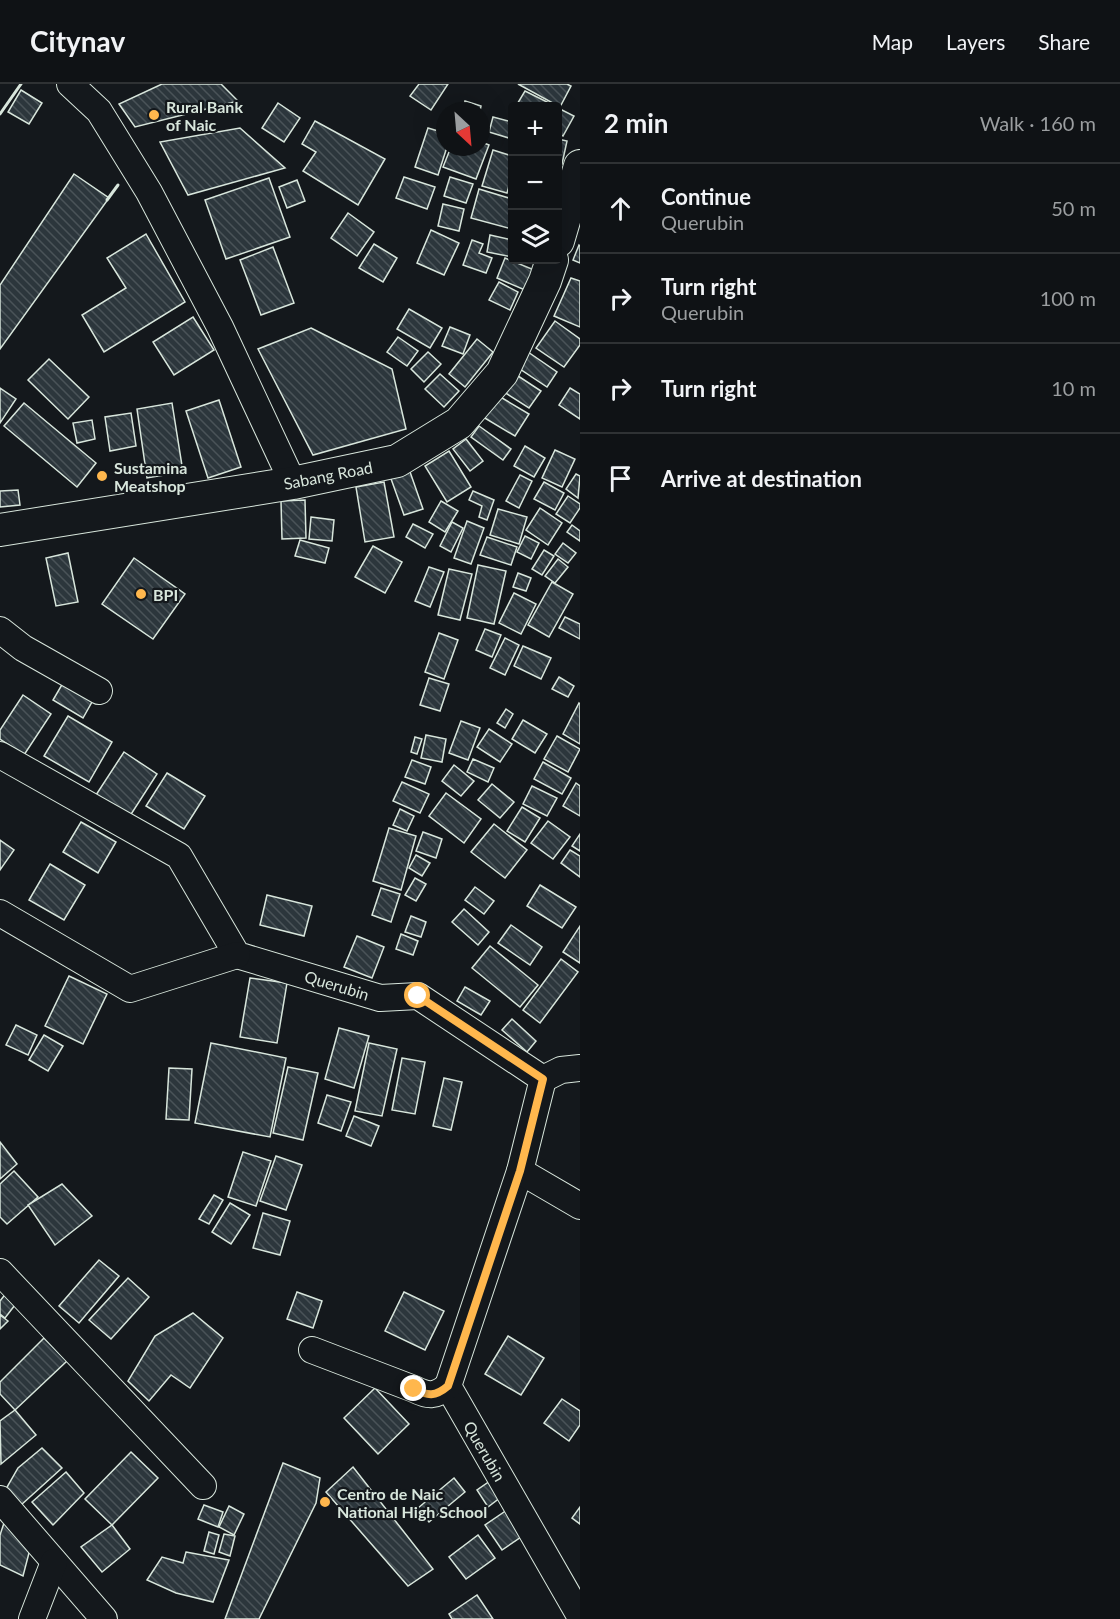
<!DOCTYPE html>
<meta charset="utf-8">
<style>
body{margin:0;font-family:Lato,sans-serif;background:#181b1e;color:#f1f3f6}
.controls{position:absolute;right:18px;top:18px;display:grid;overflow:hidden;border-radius:6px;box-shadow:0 6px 24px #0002}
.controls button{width:54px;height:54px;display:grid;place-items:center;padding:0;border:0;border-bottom:2px solid #2f3234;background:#0f1215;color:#f1f3f6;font:30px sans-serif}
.compass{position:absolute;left:436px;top:18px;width:54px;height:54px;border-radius:50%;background:#0f1215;box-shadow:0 6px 24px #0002;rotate:154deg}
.stop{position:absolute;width:18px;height:18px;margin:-14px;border:4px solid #ffb74d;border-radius:50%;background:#fff}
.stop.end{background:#ffb74d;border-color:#fff;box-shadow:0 2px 6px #0008}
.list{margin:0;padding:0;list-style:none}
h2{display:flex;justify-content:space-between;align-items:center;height:78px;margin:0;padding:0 24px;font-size:26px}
h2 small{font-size:20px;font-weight:400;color:#9b9ea0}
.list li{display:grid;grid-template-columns:39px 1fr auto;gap:18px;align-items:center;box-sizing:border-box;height:90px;padding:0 24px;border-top:2px solid #2f3234}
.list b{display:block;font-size:22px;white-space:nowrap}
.list p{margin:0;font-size:20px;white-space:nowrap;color:#9b9ea0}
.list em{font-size:20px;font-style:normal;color:#9b9ea0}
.icon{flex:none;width:33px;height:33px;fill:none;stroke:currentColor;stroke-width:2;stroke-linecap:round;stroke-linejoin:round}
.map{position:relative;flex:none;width:580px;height:1535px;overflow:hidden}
header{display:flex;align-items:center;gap:36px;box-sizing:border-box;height:84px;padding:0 30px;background:#0f1215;border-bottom:2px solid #2f3234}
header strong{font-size:28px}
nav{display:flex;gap:33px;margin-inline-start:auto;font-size:21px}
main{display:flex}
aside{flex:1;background:#0f1215}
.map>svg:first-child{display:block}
.building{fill:url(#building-back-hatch);stroke:#d8e6dc;stroke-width:1.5}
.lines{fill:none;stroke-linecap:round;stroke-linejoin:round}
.minor-casing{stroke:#d8e6dc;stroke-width:28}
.major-casing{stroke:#d8e6dc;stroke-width:34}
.minor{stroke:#14181c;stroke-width:26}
.major{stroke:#14181c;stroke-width:32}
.wall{stroke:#d8e6dc;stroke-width:3}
.route{stroke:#ffb74d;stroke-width:8}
.poi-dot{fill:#ffb74d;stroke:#14181c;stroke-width:2}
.labels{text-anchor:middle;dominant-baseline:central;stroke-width:4.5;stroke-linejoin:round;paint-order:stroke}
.poi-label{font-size:16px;font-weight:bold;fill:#d8e6dc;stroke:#14181c;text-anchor:start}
.street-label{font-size:16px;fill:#d8e6dc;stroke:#14181c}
</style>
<header>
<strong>Citynav</strong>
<nav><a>Map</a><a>Layers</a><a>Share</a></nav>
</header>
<main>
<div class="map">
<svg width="580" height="1535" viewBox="0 0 580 1535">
<defs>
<pattern id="building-back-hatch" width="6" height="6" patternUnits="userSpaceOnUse" patternTransform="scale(1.5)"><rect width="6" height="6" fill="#2c363c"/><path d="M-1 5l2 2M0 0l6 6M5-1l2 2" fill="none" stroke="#4a5358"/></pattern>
</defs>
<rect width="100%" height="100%" fill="#14181c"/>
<g class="building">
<polygon points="162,0 221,0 238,17 135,43 119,20"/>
<polygon points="419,0 448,0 431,26 410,12"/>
<polygon points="518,0 567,0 571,2 560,23"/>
<polygon points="21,6 42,19 29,40 8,28"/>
<polygon points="525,7 555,22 516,22"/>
<polygon points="465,17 481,22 480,27 463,27"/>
<polygon points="278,19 300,34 284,58 262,44"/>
<polygon points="558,24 574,32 563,52 558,49"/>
<polygon points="493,33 512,38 512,55 489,48"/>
<polygon points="315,37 385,75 358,121 303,87 316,68 302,60"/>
<polygon points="240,44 285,84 188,111 160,58"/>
<polygon points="428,44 445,49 445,63 447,63 438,91 415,83"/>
<polygon points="558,55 567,57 562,80 558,79"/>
<polygon points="481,58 489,61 476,95 443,83 451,63 481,63"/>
<polygon points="493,66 512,72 512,91 507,109 482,102"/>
<polygon points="74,90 109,114 0,265 0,201"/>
<polygon points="404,93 435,103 427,125 396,114"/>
<polygon points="450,93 473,100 466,119 444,112"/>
<polygon points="269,94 290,153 226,175 205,116"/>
<polygon points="297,96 305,117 287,124 279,103"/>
<polygon points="479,105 512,115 512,145 471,134"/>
<polygon points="443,120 464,125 459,147 438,142"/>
<polygon points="348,129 374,148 357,172 331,154"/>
<polygon points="431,146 459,159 444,191 417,179"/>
<polygon points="146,150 185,218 104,268 82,231 126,204 107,174"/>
<polygon points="490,151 512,156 512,173 487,168"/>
<polygon points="472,156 483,160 479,169 492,174 486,189 463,181"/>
<polygon points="374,160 397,174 383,198 359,184"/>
<polygon points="579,161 580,162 580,179 573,176"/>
<polygon points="273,163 294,219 261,231 240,176"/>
<polygon points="505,174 534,186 525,206 497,194"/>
<polygon points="571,194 580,197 580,243 554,232"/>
<polygon points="499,198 518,208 510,226 489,216"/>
<polygon points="409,225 442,244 430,264 397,245"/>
<polygon points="193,233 214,266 174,291 153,258"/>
<polygon points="555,237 580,255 580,261 564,283 536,264"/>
<polygon points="450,243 470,251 463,270 442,262"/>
<polygon points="311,244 392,285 406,345 313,371 258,265"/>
<polygon points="398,253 418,267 407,282 387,268"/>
<polygon points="477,255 493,268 465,303 449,290"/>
<polygon points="428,268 441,280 424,298 411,285"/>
<polygon points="528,268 557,288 547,303 517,283"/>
<polygon points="49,275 89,313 68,335 28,296"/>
<polygon points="440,290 459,307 444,323 425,305"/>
<polygon points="515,290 541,307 529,324 504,308"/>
<polygon points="0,304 16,315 0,339"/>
<polygon points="570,304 580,310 580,335 559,321"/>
<polygon points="497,311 529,330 515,352 483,333"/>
<polygon points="219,316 241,383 208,394 186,327"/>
<polygon points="24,319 96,379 77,403 4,342"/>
<polygon points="172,319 183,388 147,394 137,325"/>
<polygon points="131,329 136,362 110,367 105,333"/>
<polygon points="92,336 95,355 77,359 73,339"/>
<polygon points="479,342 511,365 503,376 471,353"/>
<polygon points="466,355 483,377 470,387 453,365"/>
<polygon points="525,362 545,374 534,393 514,382"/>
<polygon points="555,366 575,375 562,403 542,394"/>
<polygon points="449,367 471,403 447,418 425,382"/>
<polygon points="409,385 423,425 404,431 390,392"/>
<polygon points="576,390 580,392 578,414 566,405"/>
<polygon points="520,391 532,397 519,424 506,417"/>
<polygon points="384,398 394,453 365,458 356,403"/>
<polygon points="544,398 564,409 555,426 534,415"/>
<polygon points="18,406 20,421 0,423 0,407"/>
<polygon points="473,407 494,416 487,436 479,433 482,422 469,416"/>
<polygon points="568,412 580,420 580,424 570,439 556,430"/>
<polygon points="305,416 306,454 282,455 281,417"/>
<polygon points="441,417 458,427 445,448 429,438"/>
<polygon points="540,424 562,439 548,461 526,446"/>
<polygon points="498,425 527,433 519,460 490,451"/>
<polygon points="311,433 334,436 332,457 309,455"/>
<polygon points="467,437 484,444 471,480 454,474"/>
<polygon points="452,438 463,444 451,468 440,462"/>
<polygon points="413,440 433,450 425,464 406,453"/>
<polygon points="572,441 580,447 580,457 567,448"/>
<polygon points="525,452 539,459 531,475 517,468"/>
<polygon points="487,453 517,463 511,481 480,471"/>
<polygon points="300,456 329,464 325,479 295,472"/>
<polygon points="563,459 576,469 568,479 555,470"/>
<polygon points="373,462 402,478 385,509 355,493"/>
<polygon points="544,466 554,472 542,491 532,485"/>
<polygon points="68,469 78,518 56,522 46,474"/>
<polygon points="134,474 185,510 153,555 102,520"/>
<polygon points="558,475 568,483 555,499 545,492"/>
<polygon points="478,481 506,487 494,540 467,534"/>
<polygon points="429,483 444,488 430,523 415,517"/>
<polygon points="449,485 472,490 460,536 438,531"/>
<polygon points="518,489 531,494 526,507 513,503"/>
<polygon points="552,498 573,510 549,553 528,541"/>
<polygon points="514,509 536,520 521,550 499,539"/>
<polygon points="565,533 580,540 580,555 559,544"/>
<polygon points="485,545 501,551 492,573 476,566"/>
<polygon points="439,549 458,556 444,595 425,588"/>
<polygon points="505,554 519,561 505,591 490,584"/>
<polygon points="523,562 551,574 541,595 514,582"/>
<polygon points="67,592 97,609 83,634 53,616"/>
<polygon points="559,593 574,602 568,613 552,605"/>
<polygon points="429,594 449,600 440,627 420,621"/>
<polygon points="23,611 51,630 24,671 0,655 0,646"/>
<polygon points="579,619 580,620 580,660 563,650"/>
<polygon points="506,625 513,630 505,644 497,639"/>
<polygon points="68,632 112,658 89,698 44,672"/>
<polygon points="523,636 547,650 535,669 512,655"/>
<polygon points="461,637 480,644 468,676 449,669"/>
<polygon points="489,645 512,660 500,678 477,663"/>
<polygon points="426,651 446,655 442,678 421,674"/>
<polygon points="557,652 580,665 568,688 544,675"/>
<polygon points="415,653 422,655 417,670 411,668"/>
<polygon points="124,668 157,690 128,735 94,714"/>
<polygon points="473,675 494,684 488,698 467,688"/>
<polygon points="412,676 431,683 425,700 405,693"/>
<polygon points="543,678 571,694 562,710 534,695"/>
<polygon points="454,681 474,697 461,712 442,697"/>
<polygon points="167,689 205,712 184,745 146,722"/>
<polygon points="402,698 429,710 420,729 393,717"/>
<polygon points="576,699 580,702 580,732 563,722"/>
<polygon points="492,700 514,718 500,734 478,716"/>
<polygon points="532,702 557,714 547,732 523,720"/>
<polygon points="446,709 481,735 464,759 429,732"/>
<polygon points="522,723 540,734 525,758 507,747"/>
<polygon points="400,725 414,732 407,747 393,741"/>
<polygon points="548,737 570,753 553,775 531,759"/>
<polygon points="81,738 116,758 98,789 63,768"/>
<polygon points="494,740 527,766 505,794 471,768"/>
<polygon points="389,744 416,752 401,806 373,797"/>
<polygon points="423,748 442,755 436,774 416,767"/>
<polygon points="580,750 580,767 572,762"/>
<polygon points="0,756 14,766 0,786"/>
<polygon points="570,766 580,772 580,793 561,779"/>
<polygon points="416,771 430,779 422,792 409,784"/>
<polygon points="50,780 85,801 64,836 29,816"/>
<polygon points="415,794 426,800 416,817 405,811"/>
<polygon points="540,801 576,823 562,844 527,822"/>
<polygon points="475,803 494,817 484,830 465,816"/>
<polygon points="381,804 400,810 391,838 372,831"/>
<polygon points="267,811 312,822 304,852 260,841"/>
<polygon points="464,825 489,848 478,861 452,838"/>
<polygon points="411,832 426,838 421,853 405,848"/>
<polygon points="511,841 542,863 530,881 498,859"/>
<polygon points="580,842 580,879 563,868"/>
<polygon points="401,850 418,857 413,871 396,865"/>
<polygon points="357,852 384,863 372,894 344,883"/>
<polygon points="490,862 538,901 520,923 472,884"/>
<polygon points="561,875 578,888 540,939 523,926"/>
<polygon points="69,892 107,910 83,960 45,942"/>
<polygon points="250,894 287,899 277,959 240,953"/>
<polygon points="465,903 490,917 481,931 457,917"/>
<polygon points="512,935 536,957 527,968 502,946"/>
<polygon points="16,941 37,951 28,971 6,961"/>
<polygon points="339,944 369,952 354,1004 325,995"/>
<polygon points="44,951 63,962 48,987 29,976"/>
<polygon points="211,959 286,974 270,1053 195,1039"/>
<polygon points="369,959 397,965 382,1032 355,1027"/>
<polygon points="402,974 425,978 415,1030 392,1026"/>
<polygon points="288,983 318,989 303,1056 273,1049"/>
<polygon points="169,984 192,985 189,1036 166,1035"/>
<polygon points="444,994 462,998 451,1046 433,1042"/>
<polygon points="327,1011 351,1018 341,1047 318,1039"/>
<polygon points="354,1032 379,1042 371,1062 346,1052"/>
<polygon points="0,1058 17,1080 0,1095"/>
<polygon points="243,1068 271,1077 256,1122 228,1113"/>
<polygon points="276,1072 302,1081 286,1126 260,1117"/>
<polygon points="14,1087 38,1113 7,1140 0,1133 0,1100"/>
<polygon points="62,1100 92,1132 55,1161 28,1121"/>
<polygon points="214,1111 223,1116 209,1140 199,1135"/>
<polygon points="230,1119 250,1131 231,1160 212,1148"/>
<polygon points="263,1129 290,1137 280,1171 253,1164"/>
<polygon points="99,1176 119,1192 79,1239 59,1222"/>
<polygon points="128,1194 149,1213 111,1255 89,1236"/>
<polygon points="7,1208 18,1217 5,1234 0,1230 0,1217"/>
<polygon points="297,1208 322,1217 313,1244 287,1235"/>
<polygon points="404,1208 444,1227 425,1266 385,1247"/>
<polygon points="193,1229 223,1254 190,1304 171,1291 149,1317 128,1297 155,1252"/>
<polygon points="0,1231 8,1237 0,1245"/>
<polygon points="508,1252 544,1274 521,1311 485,1290"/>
<polygon points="44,1254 67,1277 15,1326 0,1310 0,1298"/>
<polygon points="375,1304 409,1340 378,1370 344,1334"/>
<polygon points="562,1315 580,1327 580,1341 569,1357 544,1339"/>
<polygon points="15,1326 36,1351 1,1380 0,1337"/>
<polygon points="42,1364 62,1384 21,1421 6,1405 18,1384"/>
<polygon points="131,1368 158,1394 112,1441 85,1415"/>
<polygon points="283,1379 320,1394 316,1419 259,1535 225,1535"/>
<polygon points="353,1383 433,1485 408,1502 326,1408"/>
<polygon points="66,1388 84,1409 53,1441 32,1418"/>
<polygon points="454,1394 465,1408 429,1438 418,1424"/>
<polygon points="490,1397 501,1413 488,1423 477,1406"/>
<polygon points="204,1421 223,1428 218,1443 198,1435"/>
<polygon points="229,1422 244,1430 234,1451 219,1443"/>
<polygon points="580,1423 580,1440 572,1434"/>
<polygon points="507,1426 524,1451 502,1466 485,1441"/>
<polygon points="5,1436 28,1457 29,1469 23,1492 0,1481 0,1451"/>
<polygon points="112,1441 130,1465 102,1488 81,1463"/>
<polygon points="209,1448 219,1451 214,1470 204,1467"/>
<polygon points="224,1450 235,1452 230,1472 219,1468"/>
<polygon points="478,1451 495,1474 466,1495 449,1473"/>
<polygon points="186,1468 229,1476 213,1518 176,1509 147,1496 162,1473 183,1479"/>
<polygon points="477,1511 493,1535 452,1535 449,1530"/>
</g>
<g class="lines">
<defs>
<g id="minor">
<polyline points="70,0 99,27 149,108 220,243 293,399"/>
<polyline points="0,546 23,564 99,607"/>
<polyline points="0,671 179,772 237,871 380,914 418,912 543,995 520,1087 448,1302 580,1532"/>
<polyline points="0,829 130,905 237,871"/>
<polyline points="543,995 561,986 580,984"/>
<polyline points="520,1087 580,1122"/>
<polyline points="0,1188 203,1402"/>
<path d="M 312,1266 L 414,1305 C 428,1312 435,1313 448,1302"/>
<polyline points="0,1415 104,1535"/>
<polyline points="32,1535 54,1478"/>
</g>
<g id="major">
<polyline points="558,157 580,82"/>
<polyline points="0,446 293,399 397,377 459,339 502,289 545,197 552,176"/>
</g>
</defs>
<use href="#minor" class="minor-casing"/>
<use href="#major" class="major-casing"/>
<use href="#minor" class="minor"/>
<use href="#major" class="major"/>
<g class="wall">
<polyline points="0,30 21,0"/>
<polyline points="107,116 118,101"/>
</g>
</g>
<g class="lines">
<path class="route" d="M 414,1305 C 428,1312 435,1313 448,1302 L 520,1087 L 543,995 L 418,912"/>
</g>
<g class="poi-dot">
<circle cx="154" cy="31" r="6"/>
<circle cx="102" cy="392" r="6"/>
<circle cx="141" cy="510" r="6"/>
<circle cx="325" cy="1418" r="6"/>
</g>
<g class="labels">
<g class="poi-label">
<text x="166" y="22">Rural Bank<tspan x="166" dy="18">of Naic</tspan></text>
<text x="114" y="383">Sustamina<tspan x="114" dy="18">Meatshop</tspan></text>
<text x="153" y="510">BPI</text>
<text x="337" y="1409">Centro de Naic<tspan x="337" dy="18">National High School</tspan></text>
</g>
<g class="street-label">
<text transform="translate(328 391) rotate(-11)">Sabang Road</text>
<text transform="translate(337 901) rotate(17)">Querubin</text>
<text transform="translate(485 1367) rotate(60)">Querubin</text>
</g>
</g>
</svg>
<div class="controls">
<button>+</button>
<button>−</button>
<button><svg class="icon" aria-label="layers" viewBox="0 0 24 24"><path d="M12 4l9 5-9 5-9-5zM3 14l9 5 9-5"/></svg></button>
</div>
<svg class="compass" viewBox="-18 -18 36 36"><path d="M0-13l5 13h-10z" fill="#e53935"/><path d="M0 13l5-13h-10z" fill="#9b9ea0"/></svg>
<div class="stop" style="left:418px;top:912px"></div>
<div class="stop end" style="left:414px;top:1305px"></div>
</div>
<aside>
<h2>2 min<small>Walk · 160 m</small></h2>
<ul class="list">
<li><svg class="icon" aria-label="ahead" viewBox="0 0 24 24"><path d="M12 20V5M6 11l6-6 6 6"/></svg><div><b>Continue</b><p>Querubin</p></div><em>50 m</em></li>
<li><svg class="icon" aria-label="right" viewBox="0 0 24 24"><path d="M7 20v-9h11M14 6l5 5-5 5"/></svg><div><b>Turn right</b><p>Querubin</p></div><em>100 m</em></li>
<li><svg class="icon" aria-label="right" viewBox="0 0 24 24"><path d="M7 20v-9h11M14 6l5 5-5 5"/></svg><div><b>Turn right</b></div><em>10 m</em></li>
<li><svg class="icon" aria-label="arrive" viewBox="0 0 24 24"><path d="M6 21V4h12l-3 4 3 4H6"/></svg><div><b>Arrive at destination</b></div></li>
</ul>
</aside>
</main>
